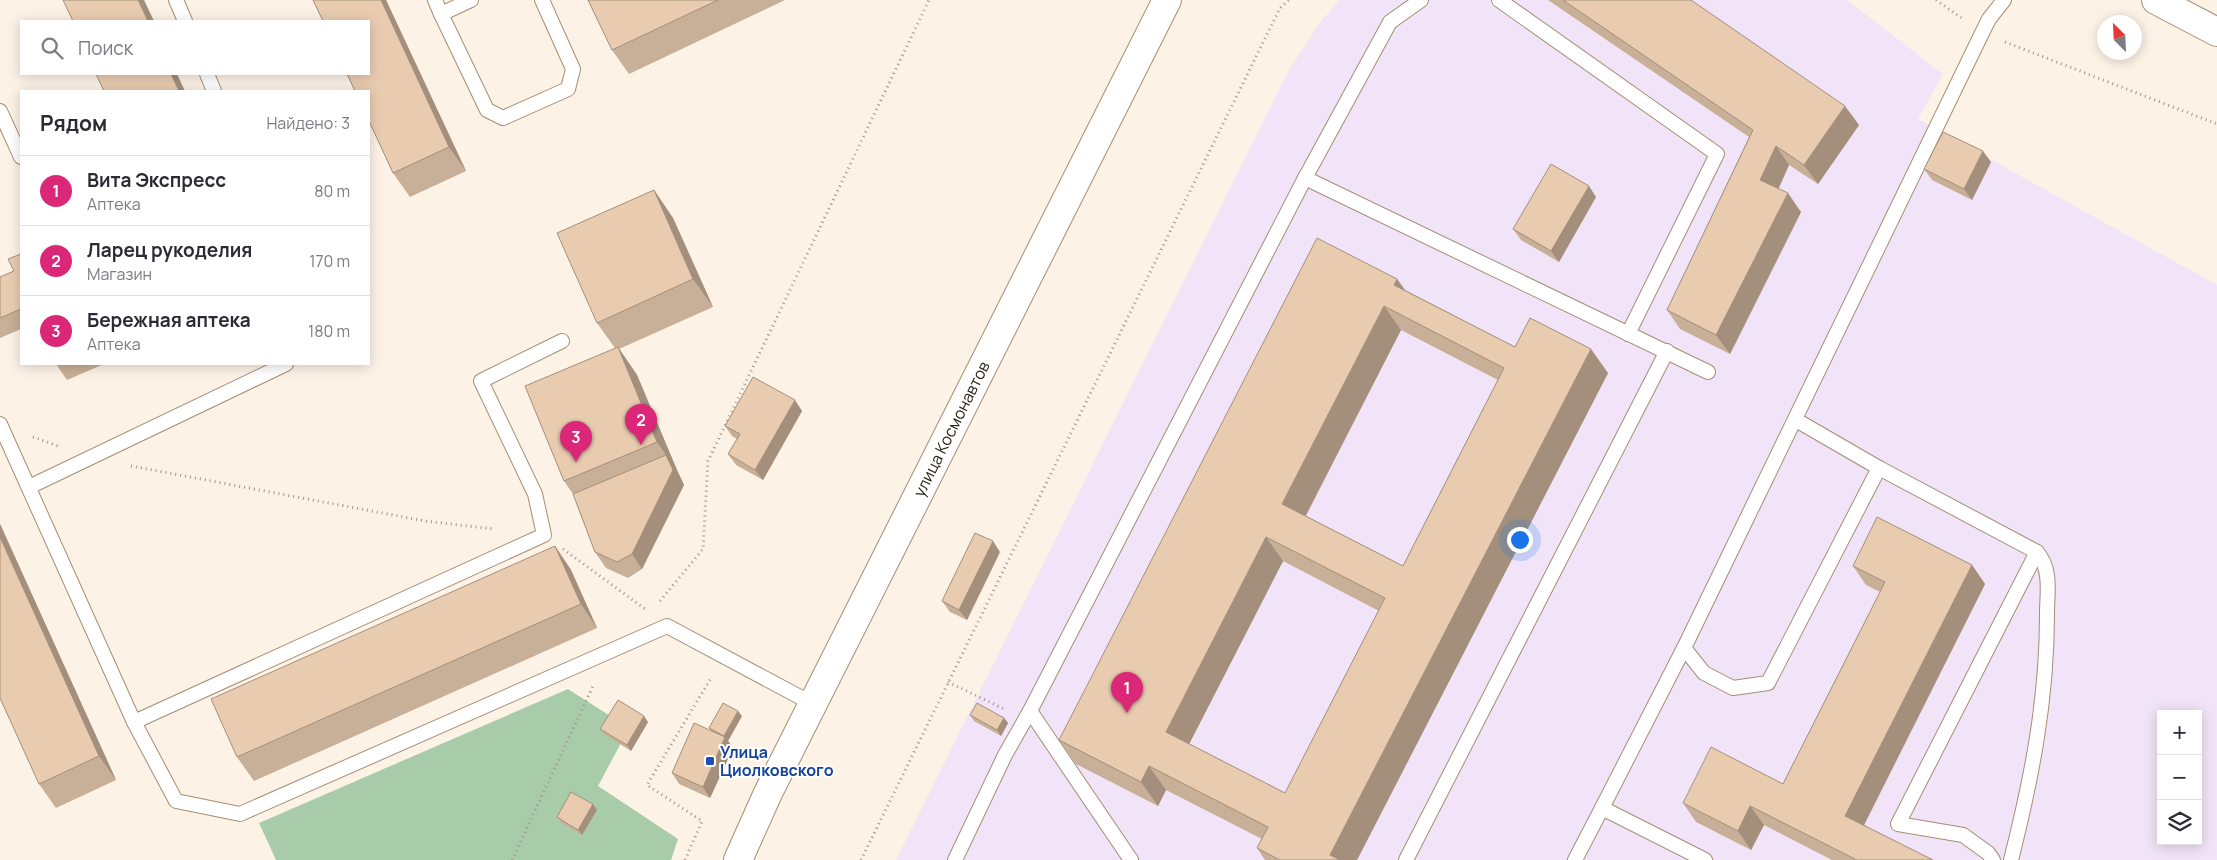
<!DOCTYPE html>
<html lang="ru">
<meta charset="utf-8">
<style>
body{margin:0;font-family:Manrope,sans-serif;background:#f7f7f7;color:#2b2b33}
.controls{position:absolute;right:15px;bottom:15px;display:grid;overflow:hidden;border-radius:0px;box-shadow:0 2px 12px #0003}
.controls button{width:45px;height:45px;display:grid;place-items:center;padding:0;border:0;border-bottom:1px solid #e1e1e2;background:#fff;color:#2b2b33;font:25px sans-serif}
.compass{position:absolute;left:2097px;top:15px;width:45px;height:45px;border-radius:50%;background:#fff;box-shadow:0 2px 12px #0003;rotate:336deg}
.you{position:absolute;left:1519px;top:539px;width:18px;height:18px;margin:-12px;border:4px solid #fff;border-radius:50%;background:#1a73e8;box-shadow:0 0 0 8px #1a73e833}
.badge{display:grid;place-items:center;width:32px;height:32px;border-radius:50%;background:#db2777;color:#fff;font-size:16px;font-weight:700}
.pin{position:absolute;translate:-50% -41px;filter:drop-shadow(0 1px 2px #0008)}
.pin::after{content:'';position:absolute;top:26px;width:18px;height:15px;background:inherit;clip-path:polygon(0 0,100% 0,50% 100%)}
.list{margin:0;padding:0;list-style:none}
h2{display:flex;justify-content:space-between;align-items:center;height:65px;margin:0;padding:0 20px;font-size:21px}
h2 small{font-size:16px;font-weight:400;color:#7c7c81}
.list li{display:grid;grid-template-columns:32px 1fr auto;gap:15px;align-items:center;box-sizing:border-box;height:70px;padding:0 20px;border-top:1px solid #e1e1e2}
.list b{display:block;font-size:19px;white-space:nowrap}
.list p{margin:0;font-size:16px;white-space:nowrap;color:#7c7c81}
.list em{font-size:16px;font-style:normal;color:#7c7c81}
.icon{flex:none;width:28px;height:28px;fill:none;stroke:currentColor;stroke-width:2;stroke-linecap:round;stroke-linejoin:round}
.map{position:relative;flex:none;width:2217px;height:860px;overflow:hidden}
.search{position:absolute;background:#fff;box-shadow:0 2px 12px #0003;left:20px;top:20px;width:350px;height:55px;display:flex;align-items:center;gap:12px;box-sizing:border-box;padding:0 18px;border-radius:0px;color:#7c7c81;font-size:19px}
.panel{position:absolute;background:#fff;box-shadow:0 2px 12px #0003;left:20px;top:90px;width:350px;height:275px;border-radius:0px}
.map>svg:first-child{display:block}
.medical{fill:#f2e4f8;fill-rule:evenodd}
.green{fill:#a8cca9}
.lines{fill:none;stroke-linecap:round;stroke-linejoin:round}
.lane-casing{stroke:#a78d72;stroke-width:16}
.secondary-casing{stroke:#a78d72;stroke-width:30}
.path{stroke:#a0958a;stroke-width:3;stroke-dasharray:1 4;stroke-linecap:butt}
.lane{stroke:#fff;stroke-width:14}
.secondary{stroke:#fff;stroke-width:28}
.wall{fill:#c8af97;fill-rule:evenodd}
.shaded-wall{fill:#a38f7b}
.building{fill:#e9ccb0;stroke:#a38f7b;fill-rule:evenodd}
.transit-dot{fill:#1a4fb4;stroke:#fff;stroke-width:2}
.labels{text-anchor:middle;dominant-baseline:central;stroke-width:4;stroke-linejoin:round;paint-order:stroke}
.street-label{font-size:16px;fill:#2e2319;stroke:#fff}
.transit-label{font-size:16px;font-weight:bold;fill:#164399;stroke:#fff;text-anchor:start}
</style>
<div class="map">
<svg width="2217" height="860" viewBox="0 0 2217 860">
<rect width="100%" height="100%" fill="#fdf2e6"/>
<path class="medical" d="M 1340,0 L 1847,0 L 1943,74 L 1918,119 L 2217,285 L 2217,860 L 896,860 L 1289,70 L 1321,21 ZM 2161,714 L 2198,714 L 2198,841 L 2161,841 Z"/>
<polygon class="green" points="568,689 629,728 598,786 678,839 671,860 276,860 259,823"/>
<g class="lines">
<defs>
<g id="lane">
<polyline points="176,0 185,21"/>
<polyline points="435,0 441,14 471,0"/>
<polyline points="1499,0 1717,154 1628,334"/>
<polyline points="441,14 487,110 503,118 568,89 573,69 542,0"/>
<polyline points="207,74 214,91"/>
<polyline points="0,111 21,157"/>
<polyline points="1305,178 1390,22 1421,0"/>
<polyline points="0,424 134,722 544,535 535,494 481,381 562,341"/>
<polyline points="1879,468 2037,552 1898,824 1963,835 1988,853 1993,860"/>
<polyline points="29,487 286,364"/>
<polyline points="1684,648 1704,673 1733,688 1768,683 1879,468 1796,420"/>
<polyline points="134,722 176,801 240,814 667,626 813,704"/>
<polyline points="955,860 1005,755 1030,711"/>
<polyline points="1131,860 1030,711 1305,178 1708,372"/>
<polyline points="1406,860 1667,351"/>
<polyline points="1575,860 1602,808"/>
<polyline points="1705,860 1602,808 1684,648 1982,33 1989,19 2004,0"/>
<path d="M 2011,860 C 2032,777 2047,700 2047,614 C 2047,592 2052,570 2037,552"/>
</g>
<g id="secondary">
<polyline points="2156,0 2217,32"/>
<path id="s1" d="M 738,860 L 768,793 L 1167,0"/>
</g>
</defs>
<use href="#lane" class="lane-casing"/>
<use href="#secondary" class="secondary-casing"/>
<g class="path">
<polyline points="1936,0 1963,19"/>
<polyline points="2005,42 2217,124"/>
<polyline points="33,437 58,446"/>
<polyline points="131,466 425,521 494,529"/>
<polyline points="563,549 645,609"/>
<polyline points="660,601 703,549 708,461 929,0"/>
<polyline points="948,682 1004,709"/>
<polyline points="512,860 593,686"/>
<polyline points="685,860 702,821 647,785 711,678"/>
<polyline points="861,860 1280,8 1289,0"/>
</g>
<use href="#lane" class="lane"/>
<use href="#secondary" class="secondary"/>
</g>
<g class="wall">
<polygon points="313,0 386,0 466,171 410,197 393,173"/>
<polygon points="588,0 785,0 629,74 612,50"/>
<polygon points="1548,0 1691,0 1859,125 1818,184 1789,165 1778,188 1801,212 1730,354 1680,329 1667,310 1749,137"/>
<polygon points="1991,162 1972,200 1932,180 1924,169"/>
<polygon points="654,190 673,218 713,307 619,349 637,375 677,470 684,485 642,569 628,578 606,568 595,552 573,494 564,481 615,348 597,323"/>
<polygon points="1596,197 1559,262 1521,240 1513,229"/>
<polygon points="21,254 21,329 0,338 0,277 14,271"/>
<path d="M 1397,279 L 1405,290 L 1515,347 L 1608,373 L 1357,860 L 1265,860 L 1257,848 L 1262,839 L 1166,790 L 1158,806 L 1076,764 L 1059,740 ZM 1401,330 L 1498,380 L 1403,566 L 1306,516 ZM 1283,561 L 1379,611 L 1285,793 L 1189,744 Z"/>
<polygon points="56,364 104,364 67,380"/>
<polygon points="802,411 763,480 736,465 728,454 737,439 732,436 725,426"/>
<polygon points="0,524 116,780 56,808 39,784"/>
<polygon points="555,546 571,570 597,628 254,781 237,757"/>
<polygon points="1000,552 967,620 950,612 942,601"/>
<polygon points="1972,565 1985,584 1864,825 1933,860 1832,860 1764,825 1751,850 1696,822 1683,803 1783,784 1880,592 1866,585 1853,566"/>
<polygon points="970,715 1004,718 1008,723 1001,736 974,721"/>
<polygon points="742,716 728,741 733,748 710,798 679,784 672,773 712,731 709,728"/>
<polygon points="648,722 631,751 604,734 600,729"/>
<polygon points="593,804 597,810 582,835 561,823 557,817"/>
</g>
<g class="shaded-wall">
<polygon points="138,0 144,0 154,21 148,21"/>
<polygon points="381,0 386,0 466,171 449,147"/>
<polygon points="171,74 177,74 185,91 179,91"/>
<polygon points="1845,106 1859,125 1818,184 1804,165"/>
<polygon points="1776,146 1789,165 1774,199 1760,180"/>
<polygon points="1983,151 1991,162 1972,200 1964,189"/>
<polygon points="1589,186 1596,197 1559,262 1551,251"/>
<polygon points="654,190 673,218 713,307 693,279"/>
<polygon points="1788,193 1801,212 1730,354 1716,335"/>
<polygon points="1397,279 1414,303 1394,285"/>
<polygon points="1384,306 1401,330 1299,528 1282,504"/>
<polygon points="618,347 637,375 677,470 684,485 642,569 632,554 666,455 657,442"/>
<polygon points="1591,349 1608,373 1357,860 1334,860 1330,855"/>
<polygon points="795,400 802,411 763,480 755,470"/>
<polygon points="0,524 116,780 99,756 0,537"/>
<polygon points="1266,537 1283,561 1183,756 1166,732"/>
<polygon points="993,541 1000,552 967,620 959,610"/>
<polygon points="555,546 571,570 597,628 581,604"/>
<polygon points="1972,565 1985,584 1859,835 1845,816"/>
<polygon points="738,711 742,716 728,741 733,748 710,798 703,787 725,738 724,736"/>
<polygon points="644,716 648,722 631,751 627,745"/>
<polygon points="1004,718 1008,723 1001,736 997,730"/>
<polygon points="1149,766 1166,790 1158,806 1141,782"/>
<polygon points="593,804 597,810 582,835 578,830"/>
<polygon points="1750,806 1764,825 1751,850 1738,831"/>
</g>
<g class="building">
<polygon points="63,0 138,0 148,21 73,21"/>
<polygon points="313,0 381,0 449,147 393,173 369,121 369,91 355,91 347,74 369,74 369,21 323,21"/>
<polygon points="588,0 718,0 612,50"/>
<polygon points="1563,0 1691,0 1845,106 1804,165 1776,146 1760,180 1788,193 1716,335 1667,310 1753,130"/>
<polygon points="96,74 171,74 179,91 104,91"/>
<polygon points="1943,132 1983,151 1964,189 1924,169"/>
<polygon points="1551,164 1589,186 1551,251 1513,229"/>
<polygon points="654,190 693,279 597,323 557,233"/>
<path d="M 1317,238 L 1397,279 L 1394,285 L 1515,347 L 1530,318 L 1591,349 L 1330,855 L 1340,860 L 1280,860 L 1257,848 L 1268,827 L 1149,766 L 1141,782 L 1059,740 ZM 1384,306 L 1504,368 L 1403,566 L 1282,504 ZM 1266,537 L 1385,598 L 1285,793 L 1166,732 Z"/>
<polygon points="21,254 21,309 0,318 0,277 14,271 8,259"/>
<polygon points="618,347 657,442 564,481 525,386"/>
<polygon points="753,377 795,400 755,470 728,454 740,434 725,426"/>
<polygon points="666,455 673,470 632,554 617,562 595,552 573,494"/>
<polygon points="1877,517 1972,565 1845,816 1933,860 1857,860 1750,806 1738,831 1683,803 1711,747 1783,784 1885,582 1853,566"/>
<polygon points="975,533 993,541 959,610 942,601"/>
<polygon points="0,537 99,756 39,784 0,698"/>
<polygon points="555,546 581,604 237,757 211,699"/>
<polygon points="618,700 644,716 627,745 600,729"/>
<polygon points="723,703 738,711 724,736 709,728"/>
<polygon points="977,703 1004,718 997,730 970,715"/>
<polygon points="694,723 725,737 703,787 672,773"/>
<polygon points="571,792 593,804 578,830 557,817"/>
</g>
<rect class="transit-dot" x="705" y="756" width="10" height="10" rx="2.5"/>
<g class="labels">
<g class="street-label">
<text stroke="none"><textPath href="#s1" startOffset="481">улица Космонавтов</textPath></text>
</g>
<g class="transit-label">
<text x="720" y="752">Улица<tspan x="720" dy="18">Циолковского</tspan></text>
</g>
</g>
</svg>
<div class="controls">
<button>+</button>
<button>−</button>
<button><svg class="icon" aria-label="layers" viewBox="0 0 24 24"><path d="M12 4l9 5-9 5-9-5zM3 14l9 5 9-5"/></svg></button>
</div>
<svg class="compass" viewBox="-18 -18 36 36"><path d="M0-13l5 13h-10z" fill="#e53935"/><path d="M0 13l5-13h-10z" fill="#7c7c81"/></svg>
<div class="you"></div>
<div class="pin badge" style="left:1127px;top:713px">1</div>
<div class="pin badge" style="left:641px;top:445px">2</div>
<div class="pin badge" style="left:576px;top:462px">3</div>
<div class="search"><svg class="icon" aria-label="search" viewBox="0 0 24 24"><circle cx="10" cy="10" r="6"/><path d="M15 15l6 6"/></svg>Поиск</div>
<section class="panel">
<h2>Рядом<small>Найдено: 3</small></h2>
<ul class="list">
<li><span class="badge">1</span><div><b>Вита Экспресс</b><p>Аптека</p></div><em>80 m</em></li>
<li><span class="badge">2</span><div><b>Ларец рукоделия</b><p>Магазин</p></div><em>170 m</em></li>
<li><span class="badge">3</span><div><b>Бережная аптека</b><p>Аптека</p></div><em>180 m</em></li>
</ul>
</section>
</div>
